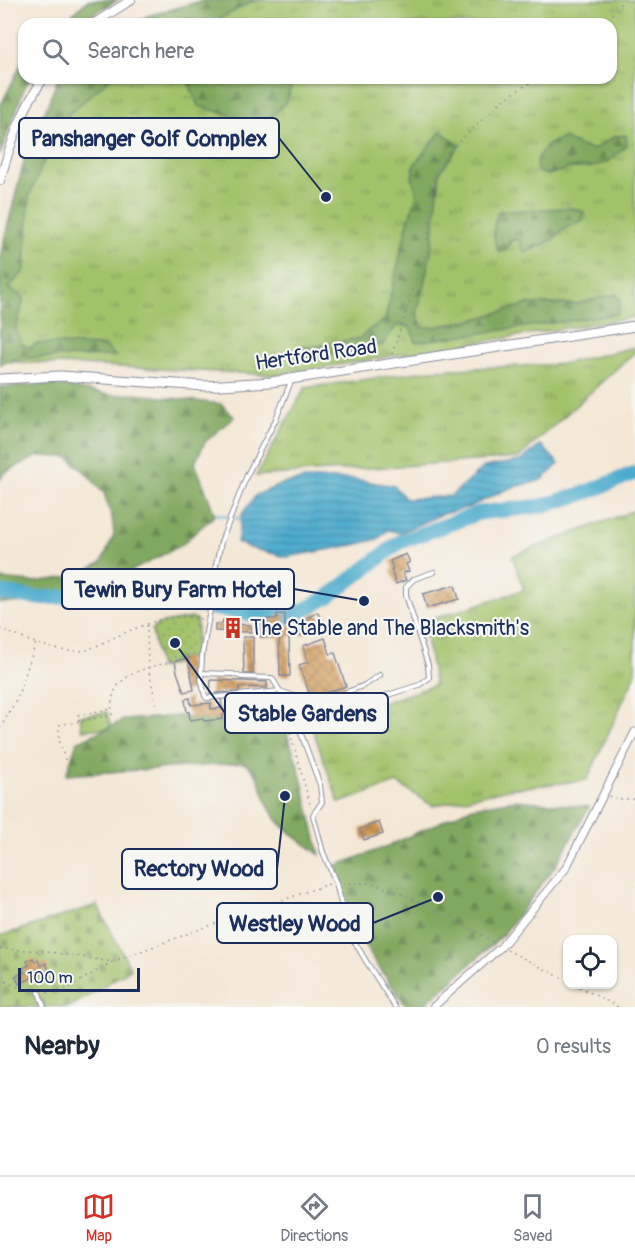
<!DOCTYPE html>
<style>
body{margin:0;font-family:Pangolin,sans-serif;background:#f2f2f3;color:#1f2937}
.controls{position:absolute;right:18px;bottom:18px;display:grid;overflow:hidden;border-radius:12px;box-shadow:0 2px 4px #0004}
.controls button{width:54px;height:54px;display:grid;place-items:center;padding:0;border:0;border-bottom:2px solid #e0e1e3;background:#fff;color:#1f2937;font:30px sans-serif}
.scale{position:absolute;left:18px;bottom:15px;width:122px;box-sizing:border-box;padding-left:6px;border:3px solid #1b2f5e;border-top:0;font-size:16px;line-height:21px;white-space:nowrap;color:#1b2f5e;-webkit-text-stroke:4px #f6f6f2;paint-order:stroke}
.list{margin:0;padding:0;list-style:none}
h2{display:flex;justify-content:space-between;align-items:center;height:78px;margin:0;padding:0 24px;font-size:26px}
h2 small{font-size:20px;font-weight:400;color:#747a83}
.icon{flex:none;width:33px;height:33px;fill:none;stroke:currentColor;stroke-width:2;stroke-linecap:round;stroke-linejoin:round}
.map{position:relative;flex:none;width:635px;height:1007px;overflow:hidden}
.search{position:absolute;background:#fff;box-shadow:0 2px 4px #0004;left:18px;right:18px;top:18px;height:66px;display:flex;align-items:center;gap:15px;box-sizing:border-box;padding:0 21px;border-radius:18px;color:#747a83;font-size:22px}
.sheet{height:168px;background:#fff}
nav{display:flex;justify-content:space-around;align-items:center;box-sizing:border-box;height:84px;border-top:2px solid #e0e1e3;background:#fff;font-size:16px;color:#747a83}
nav a{display:grid;justify-items:center;gap:3px}
nav .on{color:#d93025}
.map>svg:first-child{display:block}
.grass{fill:url(#grass-tufts);stroke:#5e7864;stroke-width:1.5}
.forest{fill:url(#forest-firs);stroke:#4e6c5e;stroke-width:1.5}
.cemetery{fill:url(#cemetery-stones);stroke:#5e7864;stroke-width:1.5}
.garden{fill:url(#garden-dots);stroke:#5e7864;stroke-width:1.5}
.water{fill:url(#water-rules);stroke:#346e96;stroke-width:1.5}
.lines{fill:none;stroke-linecap:round;stroke-linejoin:round}
.stream{stroke:#4eaccd;stroke-width:2}
.river{stroke:#4eaccd;stroke-width:15}
.building{fill:url(#building-cross-hatch)}
.service-casing{stroke:#888b9a;stroke-width:6}
.minor-casing{stroke:#888b9a;stroke-width:9}
.tertiary-casing{stroke:#888b9a;stroke-width:10}
.secondary-casing{stroke:#888b9a;stroke-width:11}
.path{stroke:#888b9a;stroke-width:1.5;stroke-dasharray:1.5 4.5;stroke-linecap:butt}
.service{stroke:#fff;stroke-width:4}
.minor{stroke:#fff;stroke-width:7}
.tertiary{stroke:#fff;stroke-width:8}
.secondary{stroke:#fff;stroke-width:9}
.labels{text-anchor:middle;dominant-baseline:central;stroke-width:4.5;stroke-linejoin:round;paint-order:stroke}
.street-label{font-size:21px;fill:#1b2f5e;stroke:#f6f6f2}
.poi-label{font-size:21px;fill:#1b2f5e;stroke:#f6f6f2;text-anchor:start}
.leader{fill:none;stroke:#1b2f5e;stroke-width:2}
.callout-dot{fill:#1b2f5e;stroke:#f6f6f2;stroke-width:2}
.callout{fill:#f6f6f2;stroke:#1b2f5e;stroke-width:2}
.callout-label{font-size:22px;text-anchor:middle;font-weight:bold;fill:#1b2f5e}
</style>
<div class="map">
<svg width="635" height="1007" viewBox="0 0 635 1007">
<defs>
<pattern id="grass-tufts" width="24" height="20" patternUnits="userSpaceOnUse" patternTransform="scale(1.5)"><rect width="24" height="20" fill="#a2c26b"/><path d="M3 7l-1-3M5 7V3M7 7l1-3M15 17l-1-3M17 17v-4M19 17l1-3" fill="none" stroke="#839e5b"/></pattern>
<pattern id="forest-firs" width="22" height="20" patternUnits="userSpaceOnUse" patternTransform="scale(1.5)"><rect width="22" height="20" fill="#81a85f"/><path d="M5 1l3.5 6h-7zM16 11l3.5 6h-7z" fill="#698952"/></pattern>
<pattern id="cemetery-stones" width="16" height="16" patternUnits="userSpaceOnUse" patternTransform="scale(1.5)"><rect width="16" height="16" fill="#a2c26b"/><path d="M2 7V4a2 2 0 0 1 4 0v3zM10 15v-3a2 2 0 0 1 4 0v3z" fill="#839e5b"/></pattern>
<pattern id="garden-dots" width="8" height="8" patternUnits="userSpaceOnUse" patternTransform="scale(1.5)"><rect width="8" height="8" fill="#a2c26b"/><path d="M2 2h.1M6 6h.1" fill="none" stroke="#839e5b" stroke-width="1.8" stroke-linecap="round"/></pattern>
<pattern id="water-rules" width="6" height="5" patternUnits="userSpaceOnUse" patternTransform="scale(1.5)"><rect width="6" height="5" fill="#4eaccd"/><path d="M0 2.5h6" fill="none" stroke="#408caa"/></pattern>
<pattern id="building-cross-hatch" width="8" height="8" patternUnits="userSpaceOnUse" patternTransform="scale(1.5)"><rect width="8" height="8" fill="#d19853"/><path d="M0 0l8 8M0 8l8-8" fill="none" stroke="#a97c48"/></pattern>
</defs>
<rect width="100%" height="100%" fill="#f6f6f2"/>
<filter id="ink" filterUnits="userSpaceOnUse"><feTurbulence type="fractalNoise" baseFrequency=".0167" numOctaves="2"/><feDisplacementMap in="SourceGraphic" scale="12" xChannelSelector="R" yChannelSelector="G"/><feConvolveMatrix kernelMatrix="1 2 1 2 8 2 1 2 1" color-interpolation-filters="sRGB"/></filter>
<filter id="wash" filterUnits="userSpaceOnUse"><feTurbulence type="fractalNoise" baseFrequency=".008" numOctaves="4" result="noise"/><feDisplacementMap in="SourceGraphic" scale="24" xChannelSelector="R" yChannelSelector="G"/><feGaussianBlur stdDeviation="1.35" result="paint"/><feColorMatrix in="noise" values="0 0 0 0 0 0 0 0 0 0 0 0 0 0 0 0 0 1.4 0 .05"/><feComposite in="paint" operator="in"/></filter>
<g filter="url(#wash)">
<rect width="100%" height="100%" fill="#f4e7d5"/>
<g class="grass">
<polygon points="232,0 635,0 635,317 276,375 0,361 0,263 35,131 89,78 611,78 611,24 176,24"/>
<polygon points="635,347 635,352 518,458 256,476 305,388 432,370 562,364"/>
<polygon points="635,510 635,675 587,780 509,789 433,806 397,783 339,803 312,727 435,685 423,622 524,590 512,556"/>
<polygon points="107,712 111,728 82,730 80,716"/>
</g>
<g class="forest">
<polygon points="88,0 118,0 82,20 79,24 62,24"/>
<polygon points="204,0 262,0 251,2 210,24 136,24 147,16"/>
<polygon points="24,58 24,78 32,78 25,86 0,155 0,107"/>
<polygon points="60,78 110,78 69,114 47,154 29,197 25,270 8,288 24,298 16,330 23,345 31,348 36,343 104,346 115,356 22,358 0,364 0,256 29,141 48,105 57,80"/>
<polygon points="187,78 293,78 287,102 269,118 246,126 232,116 198,106"/>
<polygon points="441,131 459,146 440,172 432,248 417,314 422,327 434,327 472,320 529,304 576,304 616,294 621,301 617,314 416,342 410,327 397,325 382,345 291,361 298,345 311,347 360,338 370,329 385,320 407,226 417,195 412,177 414,165"/>
<path d="M 626,135 L 627,145 L 609,161 L 593,167 L 570,168 L 548,175 L 537,172 C 533,155 549,141 564,138 L 580,146 L 593,150 L 615,136 Z"/>
<path d="M 572,208 L 584,212 L 582,221 L 565,228 L 552,240 L 525,253 L 520,245 L 519,239 L 512,240 L 506,249 L 500,253 C 492,241 492,224 499,211 Z"/>
<polygon points="52,384 110,395 136,394 221,404 234,417 205,442 195,463 215,515 180,546 108,583 46,602 0,603 0,579 33,582 77,576 102,562 114,535 112,517 104,493 87,474 68,457 38,456 4,473 0,480 0,387"/>
<path d="M 280,714 L 298,765 L 320,855 C 303,842 282,830 271,811 C 261,794 262,773 244,763 L 66,775 L 77,742 L 124,720 L 180,716 L 197,719 Z"/>
<polygon points="515,800 589,807 556,865 503,935 422,1007 407,1007 373,959 355,927 335,866 388,846 473,807"/>
</g>
<polygon class="cemetery" points="97,905 131,969 70,1007 0,1007 0,936"/>
<path class="garden" d="M 191,618 L 196,619 C 199,633 195,643 194,657 L 175,661 L 174,664 L 159,668 L 152,630 L 158,624 Z"/>
<polygon class="water" points="541,445 559,464 542,480 510,488 469,507 440,515 400,533 388,530 378,539 354,545 287,557 250,548 237,542 242,514 256,495 282,484 305,479 353,479 394,486 406,499 451,496 484,467 520,461"/>
<g class="lines">
<polyline class="stream" points="217,514 241,519"/>
<polyline class="river" points="0,593 39,598 127,593 248,614 291,617 328,597 400,542 479,513 542,506 582,494 635,473"/>
</g>
<g id="blocks">
<g class="building">
<polygon points="406,554 410,562 406,564 409,571 403,573 406,580 396,584 391,570 393,569 390,561"/>
<polygon points="455,585 459,599 427,608 423,594"/>
<polygon points="317,612 324,623 304,634 289,637 290,676 280,676 279,637 261,637 261,624 266,624 266,619 277,619 277,614 285,614 285,626 298,624"/>
<polygon points="223,620 228,620 228,624 251,625 251,632 215,631 215,624 222,624"/>
<polygon points="243,637 253,637 253,674 244,674"/>
<polygon points="325,638 330,654 335,653 346,686 311,698 299,665 308,662 303,646"/>
<polygon points="188,658 194,690 184,692 177,672 175,661"/>
<polygon points="211,680 267,682 267,688 239,687 239,692 216,693 216,695 210,695"/>
<polygon points="255,695 257,711 223,715 223,719 204,721 203,718 190,720 189,712 187,712 185,699 190,698 191,705 211,703 211,709 222,708 221,699"/>
<polygon points="379,822 383,834 364,840 360,829"/>
<polygon points="33,958 35,962 38,960 41,966 46,963 49,970 19,984 15,976 25,972 23,968 29,965 27,961"/>
</g>
</g>
</g>
<g filter="url(#ink)">
<use href="#blocks" fill-opacity="0" stroke="#888b9a" stroke-width="1.5"/>
<g class="lines">
<defs>
<g id="service">
<polyline points="292,379 276,419 247,475 221,542 212,584 210,610 202,655 201,678 205,696 207,698 280,691 294,696 304,722 300,731 320,785 322,802 313,815 323,852 336,883 348,931 366,961 395,1007"/>
<polyline points="201,673 233,674 241,677 272,678 280,691 285,716 365,685 380,675"/>
<polyline points="304,722 419,685 429,678 428,665 406,595 406,587 414,579 434,572"/>
<polyline points="39,993 44,1007"/>
</g>
<polyline id="minor" points="433,1007 501,947 566,868 635,732"/>
<g id="tertiary">
<polyline points="93,24 131,0"/>
<path d="M 0,181 C 10,145 22,108 44,78"/>
</g>
<polyline id="secondary" points="0,379 61,376 205,386 271,382 635,326"/>
</defs>
<use href="#service" class="service-casing"/>
<use href="#minor" class="minor-casing"/>
<use href="#tertiary" class="tertiary-casing"/>
<use href="#secondary" class="secondary-casing"/>
<g class="path">
<polyline points="605,24 623,0"/>
<polyline points="392,354 427,249 433,179 442,158 503,100 537,78"/>
<polyline points="147,625 148,667 156,704"/>
<path d="M 0,629 C 26,639 59,656 87,650 C 118,637 167,608 201,619"/>
<polyline points="79,721 78,715 111,709"/>
<polyline points="287,721 311,808"/>
<polyline points="0,728 16,701 36,643"/>
<path d="M 65,760 L 59,740 L 59,725 L 112,715 C 107,676 140,669 171,662 L 175,657 L 195,654"/>
<polyline points="609,796 617,799 635,799"/>
<polyline points="343,883 372,883 404,895 464,925 495,943"/>
<polyline points="0,949 45,951 112,962 233,917 329,884"/>
<polyline points="507,950 568,981"/>
<polyline points="0,979 18,987 33,991"/>
<polyline points="574,984 618,1007"/>
<polyline points="47,993 67,989 112,962"/>
</g>
<use href="#service" class="service"/>
<use href="#minor" class="minor"/>
<use href="#tertiary" class="tertiary"/>
<use href="#secondary" class="secondary"/>
</g>
</g>
<defs>
<symbol id="building-bare" viewBox="-9 -9 18 18"><path d="M-4-6H4V6H1V3H-1V6H-4ZM-2.5-4.3h1.7v1.8h-1.7ZM.8-4.3h1.7v1.8H.8ZM-2.5-1h1.7V.8h-1.7ZM.8-1h1.7V.8H.8Z" fill="#c8321e" stroke="#f6f6f2" stroke-width="2.5" paint-order="stroke"/></symbol>
</defs>
<g fill-rule="evenodd">
<use href="#building-bare" x="218" y="613" width="30" height="30"/>
</g>
<g class="labels">
<g class="street-label">
<text transform="translate(316 355) rotate(-8)">Hertford Road</text>
</g>
<g class="poi-label">
<text x="250" y="628">The Stable and The Blacksmith's</text>
</g>
</g>
<path class="leader" d="M326 197L279 138M364 601L294 589M175 643L225 713M285 796L277 869M438 897L373 923"/>
<g class="callout-dot">
<circle cx="326" cy="197" r="6"/>
<circle cx="364" cy="601" r="6"/>
<circle cx="175" cy="643" r="6"/>
<circle cx="285" cy="796" r="6"/>
<circle cx="438" cy="897" r="6"/>
</g>
<g class="callout">
<rect x="19" y="118" width="260" height="40" rx="6"/>
<rect x="62" y="569" width="232" height="40" rx="6"/>
<rect x="225" y="693" width="163" height="40" rx="6"/>
<rect x="122" y="849" width="155" height="40" rx="6"/>
<rect x="217" y="903" width="156" height="40" rx="6"/>
</g>
<g class="callout-label">
<text x="149" y="146">Panshanger Golf Complex</text>
<text x="178" y="597">Tewin Bury Farm Hotel</text>
<text x="307" y="721">Stable Gardens</text>
<text x="199" y="876">Rectory Wood</text>
<text x="295" y="931">Westley Wood</text>
</g>
</svg>
<div class="controls">
<button><svg class="icon" aria-label="locate" viewBox="0 0 24 24"><circle cx="12" cy="12" r="6"/><path d="M12 2v4M12 18v4M2 12h4M18 12h4"/></svg></button>
</div>
<div class="scale">100 m</div>
<div class="search"><svg class="icon" aria-label="search" viewBox="0 0 24 24"><circle cx="10" cy="10" r="6"/><path d="M15 15l6 6"/></svg>Search here</div>
</div>
<section class="sheet">
<h2>Nearby<small>0 results</small></h2>
<ul class="list">
</ul>
</section>
<nav>
<a class="on"><svg class="icon" aria-label="map" viewBox="0 0 24 24"><path d="M3 6l6-2 6 2 6-2v14l-6 2-6-2-6 2zM9 4v14M15 6v14"/></svg>Map</a>
<a><svg class="icon" aria-label="directions" viewBox="0 0 24 24"><path d="M12 3l9 9-9 9-9-9zM9 14v-3h6M13 9l2 2-2 2"/></svg>Directions</a>
<a><svg class="icon" aria-label="saved" viewBox="0 0 24 24"><path d="M7 4h10v16l-5-4-5 4z"/></svg>Saved</a>
</nav>
